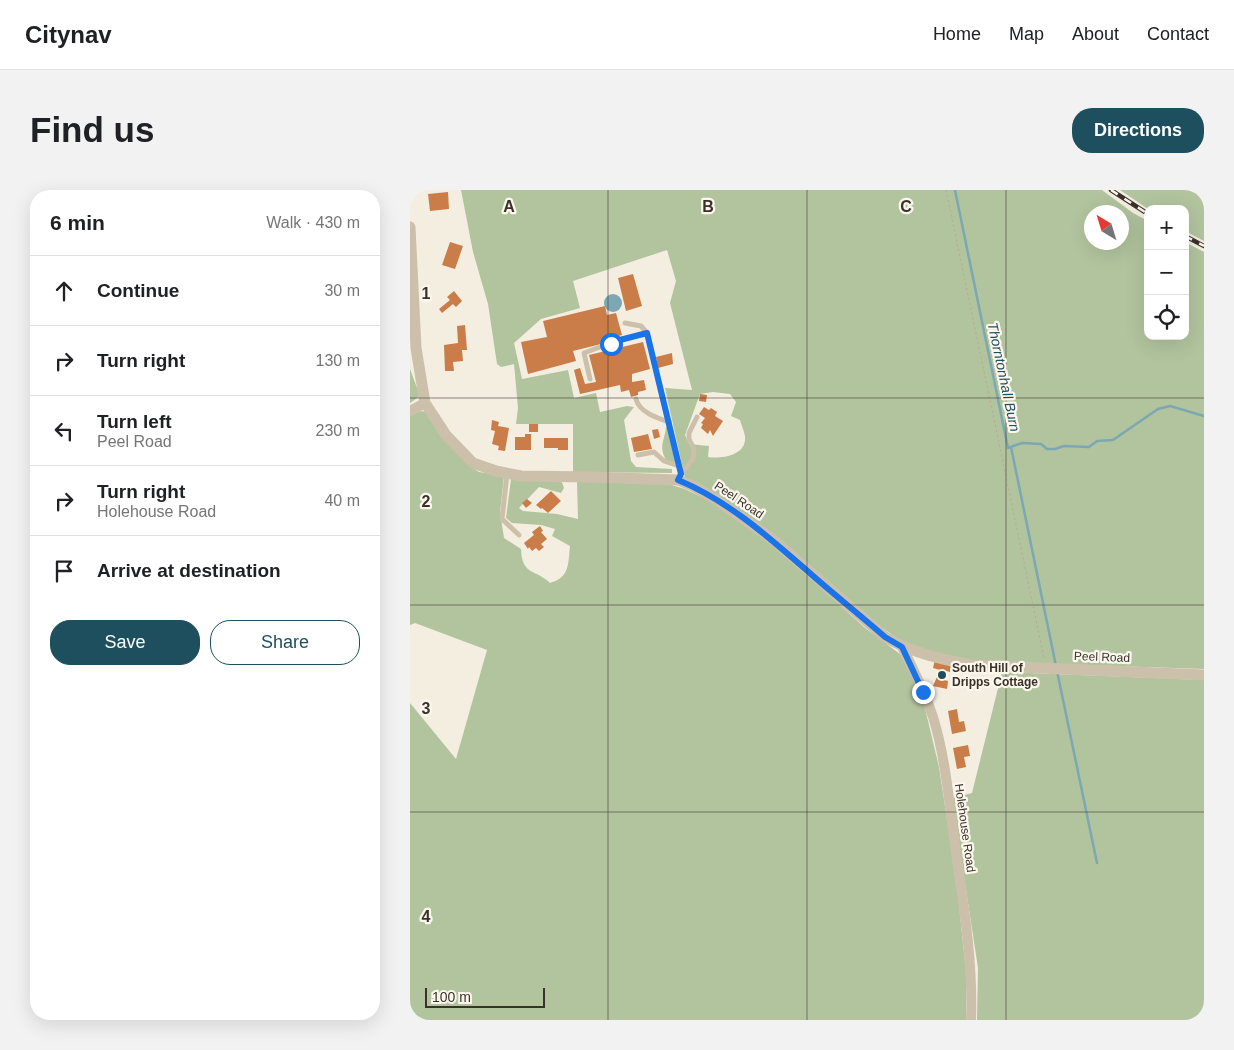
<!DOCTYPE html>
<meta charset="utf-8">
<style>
body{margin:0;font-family:Helvetica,sans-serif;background:#f2f2f2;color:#202124}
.controls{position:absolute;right:15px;top:15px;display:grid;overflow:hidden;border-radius:10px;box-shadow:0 5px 20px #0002}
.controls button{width:45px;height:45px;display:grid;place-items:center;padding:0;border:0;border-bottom:1px solid #e0e0e0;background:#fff;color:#202124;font:25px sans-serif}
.compass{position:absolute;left:674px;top:15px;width:45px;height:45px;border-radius:50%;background:#fff;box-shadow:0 5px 20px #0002;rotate:322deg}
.scale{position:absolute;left:15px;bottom:12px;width:120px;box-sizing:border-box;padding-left:5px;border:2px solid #3a322a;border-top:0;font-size:14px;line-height:18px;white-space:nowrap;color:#3a322a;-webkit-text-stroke:4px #fbf7ed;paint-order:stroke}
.stop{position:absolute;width:15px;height:15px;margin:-11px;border:4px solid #1a73e8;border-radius:50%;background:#fff}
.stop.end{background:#1a73e8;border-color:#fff;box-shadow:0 1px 5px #0008}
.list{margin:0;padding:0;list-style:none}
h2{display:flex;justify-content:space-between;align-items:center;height:65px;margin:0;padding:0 20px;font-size:21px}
h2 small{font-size:16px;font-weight:400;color:#757577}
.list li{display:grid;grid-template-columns:32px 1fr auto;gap:15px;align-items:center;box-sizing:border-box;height:70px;padding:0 20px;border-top:1px solid #e0e0e0}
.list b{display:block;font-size:19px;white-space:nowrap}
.list p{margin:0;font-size:16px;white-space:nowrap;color:#757577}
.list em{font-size:16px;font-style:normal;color:#757577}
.actions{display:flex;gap:10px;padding:15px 20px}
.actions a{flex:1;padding:11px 0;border:1px solid #1e4f5e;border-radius:20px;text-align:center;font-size:18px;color:#1e4f5e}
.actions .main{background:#1e4f5e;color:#fff}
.icon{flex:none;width:28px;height:28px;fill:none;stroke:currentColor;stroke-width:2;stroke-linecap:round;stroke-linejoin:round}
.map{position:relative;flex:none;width:794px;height:830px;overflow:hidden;border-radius:20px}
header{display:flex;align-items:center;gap:30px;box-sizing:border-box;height:70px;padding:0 25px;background:#fff;border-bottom:1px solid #e0e0e0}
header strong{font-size:24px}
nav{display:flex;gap:28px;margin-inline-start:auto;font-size:18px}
.intro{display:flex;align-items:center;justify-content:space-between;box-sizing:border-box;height:120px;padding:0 30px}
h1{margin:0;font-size:35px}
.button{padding:12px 22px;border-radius:20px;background:#1e4f5e;color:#fff;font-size:18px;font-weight:700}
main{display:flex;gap:30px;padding:0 30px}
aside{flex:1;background:#fff;border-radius:20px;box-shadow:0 5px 20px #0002}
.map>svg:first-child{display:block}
.green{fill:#b1c49e;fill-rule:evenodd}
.water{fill:#7da7b2}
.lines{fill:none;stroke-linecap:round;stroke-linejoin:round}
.stream{stroke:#7da7b2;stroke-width:2.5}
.building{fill:#ca7d48}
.path{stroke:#b9aa94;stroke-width:1;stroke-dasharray:2.5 2.5;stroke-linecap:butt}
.service{stroke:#cdc0aa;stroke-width:5}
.minor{stroke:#cdc0aa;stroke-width:10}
.tertiary{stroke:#cdc0aa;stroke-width:11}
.rail-casing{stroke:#3a322a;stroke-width:4.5}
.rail{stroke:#fbf7ed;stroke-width:2.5;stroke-dasharray:8;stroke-linecap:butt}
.route{stroke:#1a73e8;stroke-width:6}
.grid{fill:none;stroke:#3a322a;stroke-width:1;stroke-opacity:0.55}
.poi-dot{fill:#1e4f5e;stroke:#fbf7ed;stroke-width:2}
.labels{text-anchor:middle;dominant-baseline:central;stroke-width:4.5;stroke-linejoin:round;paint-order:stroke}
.street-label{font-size:12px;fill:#3a322a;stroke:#fbf7ed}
.poi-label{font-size:12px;font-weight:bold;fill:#3a322a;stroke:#fbf7ed;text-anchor:start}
.water-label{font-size:14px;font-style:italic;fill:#1e4f5e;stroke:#fbf7ed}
.grid-label{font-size:16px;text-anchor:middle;font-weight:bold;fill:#3a322a;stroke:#fbf7ed;stroke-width:4.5;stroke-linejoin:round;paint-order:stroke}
</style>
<header>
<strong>Citynav</strong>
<nav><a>Home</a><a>Map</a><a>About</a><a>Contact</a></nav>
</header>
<div class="intro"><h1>Find us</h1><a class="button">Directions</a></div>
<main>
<aside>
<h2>6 min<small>Walk · 430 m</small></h2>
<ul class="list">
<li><svg class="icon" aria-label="ahead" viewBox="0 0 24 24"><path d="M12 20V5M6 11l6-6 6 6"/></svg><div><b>Continue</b></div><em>30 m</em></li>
<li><svg class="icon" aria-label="right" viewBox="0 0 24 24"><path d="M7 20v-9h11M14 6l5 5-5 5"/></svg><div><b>Turn right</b></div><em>130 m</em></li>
<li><svg class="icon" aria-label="left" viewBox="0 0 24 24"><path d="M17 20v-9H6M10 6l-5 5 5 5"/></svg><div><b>Turn left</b><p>Peel Road</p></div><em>230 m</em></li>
<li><svg class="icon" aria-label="right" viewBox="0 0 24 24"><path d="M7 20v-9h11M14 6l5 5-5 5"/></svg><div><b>Turn right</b><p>Holehouse Road</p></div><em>40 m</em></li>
<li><svg class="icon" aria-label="arrive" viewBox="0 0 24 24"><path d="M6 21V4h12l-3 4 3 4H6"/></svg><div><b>Arrive at destination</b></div></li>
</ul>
<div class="actions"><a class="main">Save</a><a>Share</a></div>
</aside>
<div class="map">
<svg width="794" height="830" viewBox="0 0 794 830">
<rect width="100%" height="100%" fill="#f4eee0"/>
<g class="green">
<path d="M 51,0 L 692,0 L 723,23 L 738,31 L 738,146 L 775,146 L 775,52 L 794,62 L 794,479 L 556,471 L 523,463 L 491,451 L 467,434 L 275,288 L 255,198 L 282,200 L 260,113 L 266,91 L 257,60 L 163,91 L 170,118 L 131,129 L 104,153 L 112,189 L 158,180 L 164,208 L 186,203 L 190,222 L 217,216 L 224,217 L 214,230 L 221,271 L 226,277 L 262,279 L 262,283 L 163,282 L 163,234 L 106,234 L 108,218 L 104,174 L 91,177 L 87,174 L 78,114 L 63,62 ZM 682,22 L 712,22 L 712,52 L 682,52 ZM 303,202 L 320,204 L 326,212 L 321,226 L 330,230 C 331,235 336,244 335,250 C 334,266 310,269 298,267 L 299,256 L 279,254 L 275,245 L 290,204 Z"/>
<polygon points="710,0 794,0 794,51 775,41 775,19 738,19"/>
<polygon points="0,179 10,206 0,213"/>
<path d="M 11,221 L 16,222 L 57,274 L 69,282 L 94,286 L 90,322 L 94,348 L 111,359 C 112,386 126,379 140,393 C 160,387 158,374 160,356 L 142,346 L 145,339 L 131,335 L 102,333 L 96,328 L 101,289 L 151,290 L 154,298 L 151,303 L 129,297 L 109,318 L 113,321 L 147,324 L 168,329 L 167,291 L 258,294 L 275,299 L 304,313 L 370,361 L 454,437 L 490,464 L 512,506 L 529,577 L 546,688 L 556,781 L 556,830 L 0,830 L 0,513 L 46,569 L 77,460 L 5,433 L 0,435 L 0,226 Z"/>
<path d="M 258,236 L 269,273 L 257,272 C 248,255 254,254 256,237 Z"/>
<polygon points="592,482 794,490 794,830 567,830 568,778 542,608 562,603"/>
</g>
<circle class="water" cx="203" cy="113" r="9"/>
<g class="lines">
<g class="stream">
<polyline points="545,0 598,258 612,253 631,254 637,259 645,259 654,256 679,257 687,251 703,250 748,219 760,216 794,226"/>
<polyline points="601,257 646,476"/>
<polyline points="647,481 687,673"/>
</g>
</g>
<g class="building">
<polygon points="38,2 39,19 20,21 18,4"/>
<polygon points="40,52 53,56 45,79 32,75"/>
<polygon points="223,84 232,116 216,121 208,88"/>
<polygon points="44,101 52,111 46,117 43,114 32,123 29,119 40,110 37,107"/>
<polygon points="195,116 197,125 206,123 212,145 199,149 199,152 163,161 166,171 118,184 111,152 137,147 133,131"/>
<polygon points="55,135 57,160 52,160 53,171 43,172 44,181 35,181 34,155 48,153 47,136"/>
<polygon points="233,152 240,179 222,184 222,192 234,190 236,200 228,202 228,205 221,207 219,200 211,202 210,195 170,204 164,180 170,178 175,194 186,192 179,165"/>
<polygon points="262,163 263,174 248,178 246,167"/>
<polygon points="290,204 297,205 296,212 289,211"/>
<polygon points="294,217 299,220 301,218 307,222 305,226 313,231 303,246 300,240 298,244 291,238 293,234 291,233 295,228 289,224"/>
<polygon points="82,230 89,232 88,236 99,238 95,261 88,260 89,256 82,254 85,241 81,240"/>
<rect x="119" y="234" width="9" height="8"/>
<polygon points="248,239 250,247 244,249 242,240"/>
<polygon points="115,244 121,244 121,260 105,260 105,247 115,247"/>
<polygon points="238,244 242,259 224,262 221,248"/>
<polygon points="134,248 158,248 158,260 148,260 148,258 134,258"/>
<polygon points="141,301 151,311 138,323 132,318 131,319 126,315"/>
<polygon points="117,309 122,313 116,318 112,313"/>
<polygon points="130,336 133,341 131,342 137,349 131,354 134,357 129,361 126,358 122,361 119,357 118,359 114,353 124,345 122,342"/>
<polygon points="525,470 541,474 540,482 536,481 534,490 538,491 537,499 523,496 530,480 523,478"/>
<polygon points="547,519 549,532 554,531 556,541 542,544 538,521"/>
<polygon points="558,555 560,566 554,567 556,577 547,579 543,558"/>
</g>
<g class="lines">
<polyline class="path" points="536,0 634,468"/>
<g class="service">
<polyline points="215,133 231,136 237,143 271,284 268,290"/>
<polyline points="180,189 174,163 206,151 237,143"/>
<path d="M 226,209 C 229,222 247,228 259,232"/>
<polyline points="228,265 244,262 254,271 269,276"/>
<polyline points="97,284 92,329 109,345"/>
<polyline points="271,284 283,269 284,259 279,249 279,243 287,227"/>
</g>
<g class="minor">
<polyline points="0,221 15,213"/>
<path d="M 492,457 C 504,480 515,503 523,527 C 537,572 540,624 547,670 C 555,724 563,776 561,830"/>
</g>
<path class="tertiary" d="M 0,37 L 6,158 L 15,213 L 36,245 L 63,273 L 86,281 L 111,286 L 180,287 L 268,290 L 283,296 L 305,309 L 361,348 L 475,447 C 503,463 530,469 561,475 L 794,485"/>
<defs>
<g id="rail">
<polyline points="701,0 738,24"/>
<polyline points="775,46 794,56"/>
</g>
</defs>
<use href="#rail" class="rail-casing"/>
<use href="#rail" class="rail"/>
</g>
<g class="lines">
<path class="route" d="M 201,154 L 206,151 L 237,143 L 271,284 L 268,290 C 319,311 361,349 402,385 C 426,406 451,426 475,447 L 492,457 L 513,502"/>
</g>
<path class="grid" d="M 198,0 L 198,830M 397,0 L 397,830M 596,0 L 596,830M 0,208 L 794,208M 0,415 L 794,415M 0,622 L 794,622"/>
<circle class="poi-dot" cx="532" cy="485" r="5"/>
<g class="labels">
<g class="street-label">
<text transform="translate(329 310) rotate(34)">Peel Road</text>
<text transform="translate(692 467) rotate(2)">Peel Road</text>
<text transform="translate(555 638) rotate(82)">Holehouse Road</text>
</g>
<g class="poi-label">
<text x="542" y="478">South Hill of<tspan x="542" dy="14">Dripps Cottage</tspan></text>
</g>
<g class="water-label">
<text transform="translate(594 187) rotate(78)">Thorntonhall Burn</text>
</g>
</g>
<g class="grid-label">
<text x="99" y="22">A</text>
<text x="298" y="22">B</text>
<text x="496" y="22">C</text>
<text x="16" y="109">1</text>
<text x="16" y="317">2</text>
<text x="16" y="524">3</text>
<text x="16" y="732">4</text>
</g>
</svg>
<div class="controls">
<button>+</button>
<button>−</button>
<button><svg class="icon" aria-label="locate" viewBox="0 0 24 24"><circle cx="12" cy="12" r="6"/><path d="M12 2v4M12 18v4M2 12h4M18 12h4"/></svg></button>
</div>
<svg class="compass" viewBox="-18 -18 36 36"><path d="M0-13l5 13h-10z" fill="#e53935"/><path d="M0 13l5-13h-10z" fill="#757577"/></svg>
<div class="scale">100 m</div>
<div class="stop" style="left:201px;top:154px"></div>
<div class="stop end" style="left:513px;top:502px"></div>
</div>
</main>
